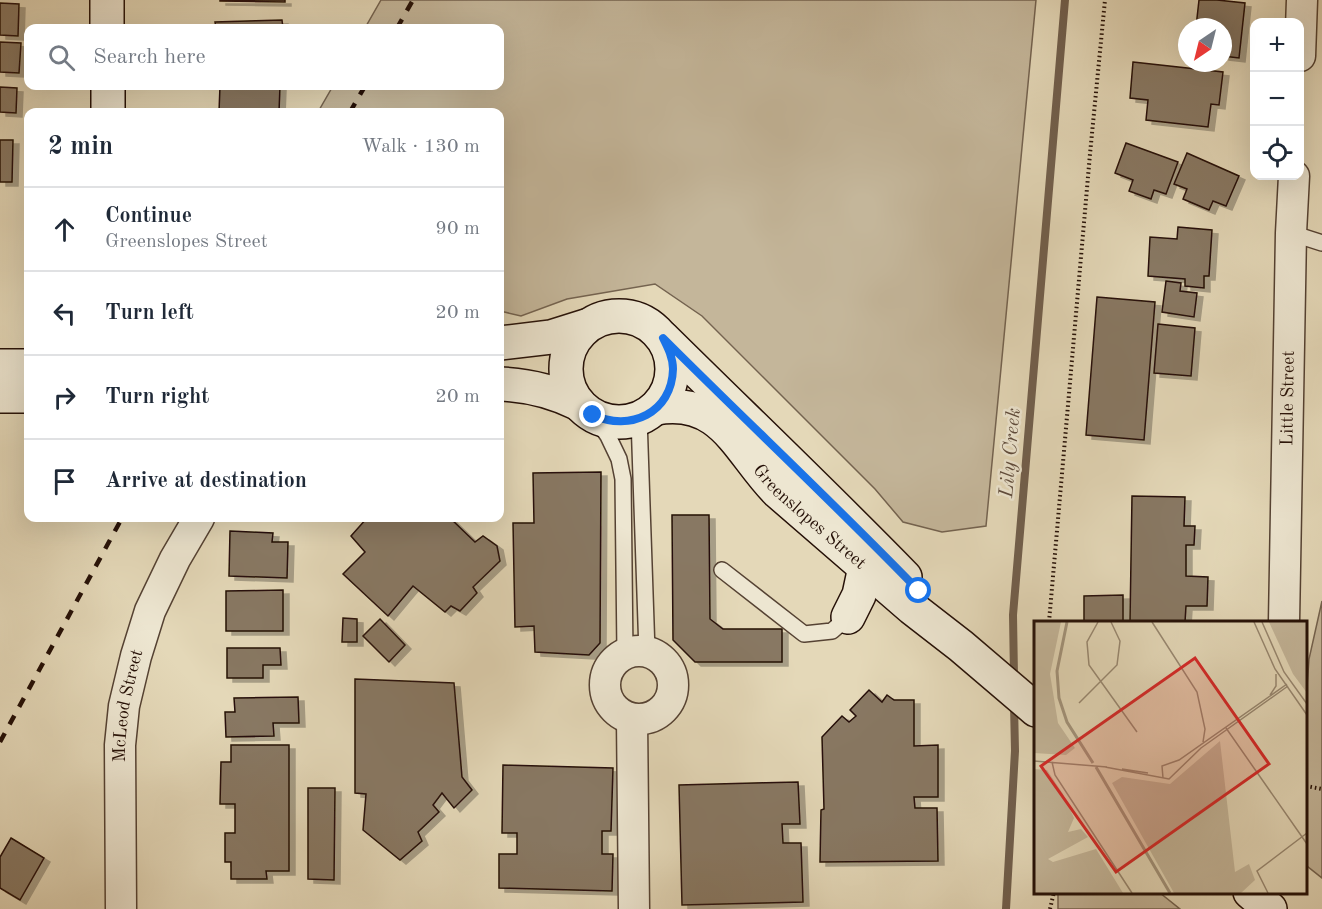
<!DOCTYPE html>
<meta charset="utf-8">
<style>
body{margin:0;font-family:"Old Standard TT",serif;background:#f2f2f3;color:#1f2937}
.controls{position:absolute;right:18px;top:18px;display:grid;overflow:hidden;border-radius:12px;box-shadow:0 6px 24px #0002}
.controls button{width:54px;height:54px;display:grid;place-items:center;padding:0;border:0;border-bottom:2px solid #e0e1e3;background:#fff;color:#1f2937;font:30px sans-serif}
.compass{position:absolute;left:1178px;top:18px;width:54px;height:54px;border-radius:50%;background:#fff;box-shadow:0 6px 24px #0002;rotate:215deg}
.stop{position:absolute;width:18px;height:18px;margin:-14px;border:4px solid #1a73e8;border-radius:50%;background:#fff}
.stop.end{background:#1a73e8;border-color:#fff;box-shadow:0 2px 6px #0008}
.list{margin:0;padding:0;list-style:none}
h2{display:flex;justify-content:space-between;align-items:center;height:78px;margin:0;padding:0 24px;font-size:26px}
h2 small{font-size:20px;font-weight:400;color:#747a83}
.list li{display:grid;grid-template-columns:39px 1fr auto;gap:18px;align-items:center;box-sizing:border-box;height:84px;padding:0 24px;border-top:2px solid #e0e1e3}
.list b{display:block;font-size:22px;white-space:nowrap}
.list p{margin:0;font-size:20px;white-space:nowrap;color:#747a83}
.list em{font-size:20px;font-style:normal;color:#747a83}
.icon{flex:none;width:33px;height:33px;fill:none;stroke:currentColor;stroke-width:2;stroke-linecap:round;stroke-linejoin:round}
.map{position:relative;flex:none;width:1322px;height:909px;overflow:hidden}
.search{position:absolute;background:#fff;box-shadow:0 6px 24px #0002;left:24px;top:24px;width:480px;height:66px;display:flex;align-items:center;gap:15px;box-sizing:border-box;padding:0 21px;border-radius:12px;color:#747a83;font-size:22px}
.panel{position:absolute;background:#fff;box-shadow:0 6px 24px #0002;left:24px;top:108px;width:480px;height:414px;border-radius:12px}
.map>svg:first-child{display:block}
.green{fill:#c4b69a;stroke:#746350;stroke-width:1.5}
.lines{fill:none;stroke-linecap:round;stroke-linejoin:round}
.stream{stroke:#715f4d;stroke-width:8}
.building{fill:#887863;stroke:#251007;stroke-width:1.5;filter:url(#shadow)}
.lane-casing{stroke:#554233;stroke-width:18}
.street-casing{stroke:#554233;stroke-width:33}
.secondary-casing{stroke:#251007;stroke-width:36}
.path{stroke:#251007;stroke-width:4;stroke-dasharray:1.5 3;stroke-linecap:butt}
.lane{stroke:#ede6d1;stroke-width:15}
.street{stroke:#ede6d1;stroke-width:30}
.secondary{stroke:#ede6d1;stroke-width:33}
.rail{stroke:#251007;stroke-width:4.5;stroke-dasharray:10 10;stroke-linecap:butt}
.route{stroke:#1a73e8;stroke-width:8}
.labels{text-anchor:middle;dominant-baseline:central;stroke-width:5;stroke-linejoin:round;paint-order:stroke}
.street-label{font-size:18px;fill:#251007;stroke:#ede6d1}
.water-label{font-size:20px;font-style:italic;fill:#5e4b3c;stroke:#ede6d1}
.inset-river{fill:none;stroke:#a3947c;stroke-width:3}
.inset-road{fill:none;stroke:#988871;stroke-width:1.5}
.view{fill:#d62828;fill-opacity:0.15;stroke:#d62828;stroke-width:3}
.inset-edge{fill:none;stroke:#251007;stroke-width:3}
</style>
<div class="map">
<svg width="1322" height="909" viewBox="0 0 1322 909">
<defs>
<filter id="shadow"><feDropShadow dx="6" dy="4" stdDeviation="0" flood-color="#0004"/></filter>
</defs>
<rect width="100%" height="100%" fill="#e4d8b8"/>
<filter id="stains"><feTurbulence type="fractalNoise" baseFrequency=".00333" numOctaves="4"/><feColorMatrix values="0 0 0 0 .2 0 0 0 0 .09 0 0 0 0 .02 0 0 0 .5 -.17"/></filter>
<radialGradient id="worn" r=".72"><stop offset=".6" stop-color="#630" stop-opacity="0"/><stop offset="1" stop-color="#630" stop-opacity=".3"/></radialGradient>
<g class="green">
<polygon points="381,0 1036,0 986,526 942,532 903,522 875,489 702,316 655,284 567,299 521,316 500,311 500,112 318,112 333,86 500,86 500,28 365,28"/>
<polygon points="1322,601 1322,878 1307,866 1306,850 1306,700 1309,659"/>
<polygon points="1058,893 1160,893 1180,909 1058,909"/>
</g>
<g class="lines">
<g class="stream">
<polyline points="1014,677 1013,615 1065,0"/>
<polyline points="1006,909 1015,751 1014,704"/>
</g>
</g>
<g class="building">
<polygon points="220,0 285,0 285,2 220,1"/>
<polygon points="1199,0 1217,0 1245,3 1239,58 1223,56 1223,27 1196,27"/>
<polygon points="0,3 19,4 18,36 0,35"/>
<polygon points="282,20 283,28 216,28 215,22"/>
<polygon points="0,42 21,43 19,73 0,72"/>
<polygon points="1133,62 1223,72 1219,105 1211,104 1208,127 1146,120 1148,100 1130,98"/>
<polygon points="220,86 280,86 279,112 219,112"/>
<polygon points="0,87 17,88 16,113 0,112"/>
<polygon points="0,140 13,140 12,182 0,182"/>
<polygon points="1126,143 1178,162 1166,194 1154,190 1151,199 1129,191 1133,180 1115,173"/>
<polygon points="1187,153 1239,176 1226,206 1213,201 1209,210 1183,199 1187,189 1174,184"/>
<polygon points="1178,227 1212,230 1209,276 1204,276 1204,288 1185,286 1185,279 1148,276 1150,237 1177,239"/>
<polygon points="1166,281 1181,283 1180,291 1197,293 1194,317 1162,312"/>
<polygon points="1097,297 1155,302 1144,440 1086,435"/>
<polygon points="1158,324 1195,328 1191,376 1154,373"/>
<polygon points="601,472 600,643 589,655 535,652 534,626 515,627 513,523 534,523 533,473"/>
<polygon points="1132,496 1185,497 1184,526 1195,526 1194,545 1186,545 1186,576 1208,577 1207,606 1186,606 1185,622 1130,622"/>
<polygon points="672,515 709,515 710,619 723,629 782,629 782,662 695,662 673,640"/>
<polygon points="367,518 450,518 475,542 483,536 497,546 500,561 473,587 477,593 460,611 451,606 445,612 413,586 388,616 343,574 365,552 351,536"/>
<polygon points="230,531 273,533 272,542 288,542 287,578 229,576"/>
<polygon points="283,590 283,631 226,631 226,591"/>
<polygon points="1123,595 1123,622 1084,622 1084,596"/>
<polygon points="343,618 357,619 357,642 342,642"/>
<polygon points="380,619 405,645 389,662 363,636"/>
<polygon points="227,648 280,648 281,665 263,665 263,678 227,678"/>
<polygon points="355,679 454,683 462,777 472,790 454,808 442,793 433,805 439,812 418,832 422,841 400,860 363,830 366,794 355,793"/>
<polygon points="869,690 882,702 887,695 894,700 914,700 914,746 938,745 938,797 914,797 915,808 937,808 938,861 820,862 821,810 824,809 822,737 842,716 849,722 856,716 850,710"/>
<polygon points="298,697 299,723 273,723 274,736 226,737 225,712 235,712 234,698"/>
<polygon points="231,745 289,745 289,871 266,871 267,879 231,879 231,862 225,862 225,833 235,833 235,804 220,804 221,762 231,762"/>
<polygon points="503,765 613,768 611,831 602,831 602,854 613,854 612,891 499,888 499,854 517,854 517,833 502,833"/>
<polygon points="798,782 800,824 782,824 783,843 801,843 803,902 682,905 679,785"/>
<polygon points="308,788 335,788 334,880 308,879"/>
<polygon points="11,838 44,858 20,900 0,888 0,857"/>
</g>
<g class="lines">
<defs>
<g id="lane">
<polyline points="1291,233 1322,243"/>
<polyline points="593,415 608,436 619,459 623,479 625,654"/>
<polyline points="639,418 647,652"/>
<polyline points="722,570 804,634 832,631 848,617"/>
</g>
<g id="street">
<polyline points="1300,56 1302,0"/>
<path id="s1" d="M 1284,622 L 1291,233 L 1294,176"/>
<circle cx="639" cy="685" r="34"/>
<polyline points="632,719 634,909"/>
<path id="s2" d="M 121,909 L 120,745 L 124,706 L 136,656 L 150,611 L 175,559 L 199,518"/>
</g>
<g id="secondary">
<polyline points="107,0 107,28"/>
<polyline points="108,86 108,112"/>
<circle cx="619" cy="369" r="53"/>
<path d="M 663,338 C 744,418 826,496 905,577"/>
<polyline points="500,343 551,337 586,326"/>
<polyline points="0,366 28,366"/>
<path d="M 500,384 C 528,385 553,391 579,404"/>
<polyline points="0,396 28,396"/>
<path id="s3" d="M 656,408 C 723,396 739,453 778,492 L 912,608 L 961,646 L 1036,710"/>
<polyline points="848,617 859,595 865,567 855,552"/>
<polyline points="1250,892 1270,909"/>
</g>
</defs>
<use href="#lane" class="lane-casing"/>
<use href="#street" class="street-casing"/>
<use href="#secondary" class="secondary-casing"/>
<g class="path">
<polyline points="1049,622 1090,154 1105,0"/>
<polyline points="1306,786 1322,789"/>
<polyline points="1050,909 1054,892"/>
</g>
<use href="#lane" class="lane"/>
<use href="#street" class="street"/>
<use href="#secondary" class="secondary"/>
<g class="rail">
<polyline points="397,28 413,0"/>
<polyline points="350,112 365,86"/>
<polyline points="0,742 122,518"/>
</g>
</g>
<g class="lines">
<path class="route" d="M 593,415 C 630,432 672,413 673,369 C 673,358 668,348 663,338 C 748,423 836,505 919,591"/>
</g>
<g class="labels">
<g class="street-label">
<text stroke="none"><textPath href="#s1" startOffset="224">Little Street</textPath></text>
<text stroke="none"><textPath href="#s3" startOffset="198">Greenslopes Street</textPath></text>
<text stroke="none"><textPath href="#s2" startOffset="204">McLeod Street</textPath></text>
</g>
<g class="water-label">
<text transform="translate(1011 453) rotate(-85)">Lily Creek</text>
</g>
</g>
<g transform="translate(1034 621)">
<rect width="273" height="273" fill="#e4d8b8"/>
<path d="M 0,1 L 27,1 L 16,53 L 24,102 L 41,127 L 32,134 L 0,132 ZM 235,1 L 273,1 L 273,72 L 259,53 ZM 186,120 L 201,251 L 215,243 L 221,259 L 207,272 L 140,272 L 78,162 L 88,156 L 136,163 ZM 0,148 L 13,149 L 29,173 L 40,197 L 34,211 L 47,208 L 54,216 L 14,238 L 19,241 L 62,228 L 89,272 L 0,272 Z" fill="#c4b69a"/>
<path class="inset-river" d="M 33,1 L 23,50 L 25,77 L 33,101 L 59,142M 62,146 L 136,272"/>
<path class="inset-road" d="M 64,1 L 53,21 L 55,44 L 103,111M 118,1 L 163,71 L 171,108 L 169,121M 220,1 L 241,48 L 273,94M 228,1 L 250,51 L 273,83M 236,74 L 242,65 L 242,53M 45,82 L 83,44 L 86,20 L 77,1M 192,107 L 273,223M 0,140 L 73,146M 18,141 L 21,154 L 98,272M 71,146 L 135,158 L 167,127 L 254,65M 88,148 L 114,152M 129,157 L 128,145 L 145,139 L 253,63M 234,272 L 223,250 L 273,212"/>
<path class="view" d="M 161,37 L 235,143 L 82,251 L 7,145 Z"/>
<rect width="273" height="273" class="inset-edge"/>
</g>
<rect width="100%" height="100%" filter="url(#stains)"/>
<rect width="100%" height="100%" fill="url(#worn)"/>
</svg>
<div class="controls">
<button>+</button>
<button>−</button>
<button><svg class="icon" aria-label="locate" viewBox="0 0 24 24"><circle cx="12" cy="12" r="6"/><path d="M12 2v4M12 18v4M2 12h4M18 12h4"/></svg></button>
</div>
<svg class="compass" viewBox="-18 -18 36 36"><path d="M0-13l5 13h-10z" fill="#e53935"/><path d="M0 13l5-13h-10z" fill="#747a83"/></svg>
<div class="stop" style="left:919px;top:591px"></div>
<div class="stop end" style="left:593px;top:415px"></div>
<div class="search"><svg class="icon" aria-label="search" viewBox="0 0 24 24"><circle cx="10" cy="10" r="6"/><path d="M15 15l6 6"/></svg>Search here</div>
<section class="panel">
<h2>2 min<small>Walk · 130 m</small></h2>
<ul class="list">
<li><svg class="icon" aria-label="ahead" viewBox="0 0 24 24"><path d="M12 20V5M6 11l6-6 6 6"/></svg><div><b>Continue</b><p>Greenslopes Street</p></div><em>90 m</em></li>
<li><svg class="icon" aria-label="left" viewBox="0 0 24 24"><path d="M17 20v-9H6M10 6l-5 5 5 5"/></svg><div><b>Turn left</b></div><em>20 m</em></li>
<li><svg class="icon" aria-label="right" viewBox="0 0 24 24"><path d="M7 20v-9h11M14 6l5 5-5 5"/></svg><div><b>Turn right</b></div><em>20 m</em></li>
<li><svg class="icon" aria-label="arrive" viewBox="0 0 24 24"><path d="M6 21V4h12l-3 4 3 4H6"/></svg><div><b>Arrive at destination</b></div></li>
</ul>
</section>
</div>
